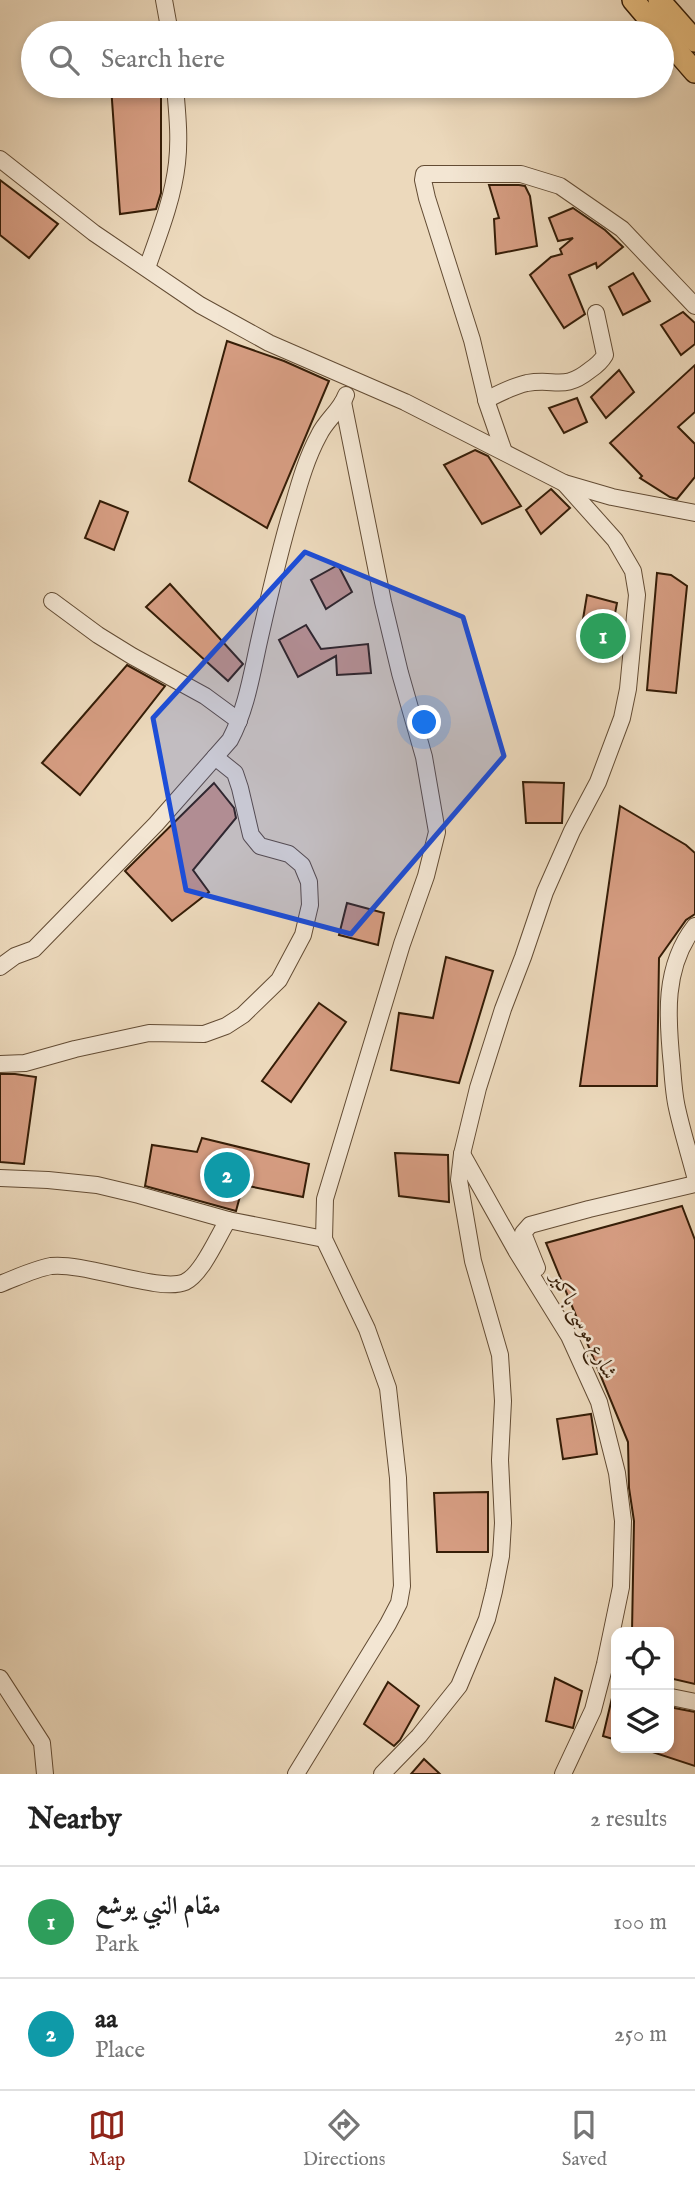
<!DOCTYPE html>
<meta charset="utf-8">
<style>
body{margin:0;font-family:"IM FELL English",Amiri,serif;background:#f6f6f6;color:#222}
.controls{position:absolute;right:21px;bottom:21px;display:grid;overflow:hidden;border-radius:14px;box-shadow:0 4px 10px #0003}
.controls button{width:63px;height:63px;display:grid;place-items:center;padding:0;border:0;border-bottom:2px solid #e0e0e0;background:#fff;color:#222;font:35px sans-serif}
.you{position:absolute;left:425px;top:723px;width:24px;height:24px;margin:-18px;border:5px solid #fff;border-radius:50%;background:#1a73e8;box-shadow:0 0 0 10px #1a73e833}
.badge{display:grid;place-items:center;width:46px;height:46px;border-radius:50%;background:#8f2418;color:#fff;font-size:23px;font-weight:700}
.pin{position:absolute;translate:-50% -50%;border:4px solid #fff;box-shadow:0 2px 7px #0006}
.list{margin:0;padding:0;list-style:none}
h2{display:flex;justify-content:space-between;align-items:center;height:91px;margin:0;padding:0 28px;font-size:30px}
h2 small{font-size:23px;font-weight:400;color:#767676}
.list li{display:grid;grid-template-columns:46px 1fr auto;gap:21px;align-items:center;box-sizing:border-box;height:112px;padding:0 28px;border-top:2px solid #e0e0e0}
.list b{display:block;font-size:26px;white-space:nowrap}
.list p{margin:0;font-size:23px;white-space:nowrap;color:#767676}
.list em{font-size:23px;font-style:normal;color:#767676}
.icon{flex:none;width:38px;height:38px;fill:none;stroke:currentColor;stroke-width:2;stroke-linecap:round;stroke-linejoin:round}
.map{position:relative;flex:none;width:695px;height:1774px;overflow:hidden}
.search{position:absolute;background:#fff;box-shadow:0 4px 10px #0003;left:21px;right:21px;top:21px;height:77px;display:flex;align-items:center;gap:18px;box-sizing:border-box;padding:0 24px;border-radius:38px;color:#767676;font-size:26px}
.sheet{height:315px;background:#fff}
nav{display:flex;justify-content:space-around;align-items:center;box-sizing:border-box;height:98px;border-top:2px solid #e0e0e0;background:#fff;font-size:19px;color:#767676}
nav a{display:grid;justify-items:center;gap:4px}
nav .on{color:#8f2418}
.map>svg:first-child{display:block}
.building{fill:#d69d82;stroke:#351d07;stroke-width:2}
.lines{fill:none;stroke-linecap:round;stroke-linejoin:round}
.minor-casing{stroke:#634c34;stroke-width:18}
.major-casing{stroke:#351d07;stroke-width:24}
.minor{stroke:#f3e6d3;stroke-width:16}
.major{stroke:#e6bc7e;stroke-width:21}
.marked{fill:#1d4ed8;fill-opacity:0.2;stroke:#1d4ed8;stroke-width:5;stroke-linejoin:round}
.labels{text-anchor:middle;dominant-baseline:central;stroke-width:5;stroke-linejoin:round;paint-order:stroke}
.street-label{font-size:21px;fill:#351d07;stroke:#f3e6d3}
</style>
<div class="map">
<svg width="695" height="1774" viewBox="0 0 695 1774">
<rect width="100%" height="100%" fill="#ecd9bc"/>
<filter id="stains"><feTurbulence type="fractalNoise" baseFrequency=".00286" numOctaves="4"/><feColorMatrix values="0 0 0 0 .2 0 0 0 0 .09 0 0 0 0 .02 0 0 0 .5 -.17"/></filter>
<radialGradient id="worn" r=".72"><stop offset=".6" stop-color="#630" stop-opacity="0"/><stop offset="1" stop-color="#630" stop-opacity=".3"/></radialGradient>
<g class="building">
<polygon points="111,86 161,86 161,193 156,209 120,214"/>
<polygon points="0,180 58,224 29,258 0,235"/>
<polygon points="489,185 519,185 525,186 530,196 537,246 496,254 494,219 499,218"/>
<polygon points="573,208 605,230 623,247 597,268 596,263 569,275 585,314 564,328 530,275 551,257 562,254 560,249 573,238 558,241 549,218"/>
<polygon points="633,273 650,301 623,315 609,287"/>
<polygon points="683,312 695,323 695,344 681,355 661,325"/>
<polygon points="227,341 284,361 329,381 267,528 189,481"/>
<polygon points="695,365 695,412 678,427 695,444 695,477 677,499 670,497 640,478 642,476 610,443"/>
<polygon points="619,370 634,392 606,418 591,397"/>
<polygon points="577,398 587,422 564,433 549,408"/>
<polygon points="475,450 488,456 521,506 482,524 444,465"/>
<polygon points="551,489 570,508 541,534 526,510"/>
<polygon points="100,501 128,512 114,550 85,538"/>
<polygon points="338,565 352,592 326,609 311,580"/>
<polygon points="657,573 671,575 687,586 676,693 647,690"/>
<polygon points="170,584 243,664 228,681 146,607"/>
<polygon points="587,595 617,603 609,645 580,637"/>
<polygon points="306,625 321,649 368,644 371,673 337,675 336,656 298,677 279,640"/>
<polygon points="127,665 165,686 80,795 42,763"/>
<polygon points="523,782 564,783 562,823 526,823"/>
<polygon points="214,783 234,808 236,818 193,870 209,892 172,921 125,871"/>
<polygon points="620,806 686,845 695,853 695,914 686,920 659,958 657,1086 580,1086"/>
<polygon points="347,903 384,913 378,945 339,935"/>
<polygon points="446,957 493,971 459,1083 391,1070 399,1013 433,1018"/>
<polygon points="319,1003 346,1022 291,1102 262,1081"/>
<polygon points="0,1074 15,1074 36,1077 24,1164 0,1162"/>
<polygon points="202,1138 309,1164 303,1197 243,1185 236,1211 145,1186 152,1145 197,1152"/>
<polygon points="395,1153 448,1155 449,1202 399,1196"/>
<polygon points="682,1206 695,1240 695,1684 669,1678 669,1632 632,1632 634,1521 629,1488 628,1442 546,1243"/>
<polygon points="591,1414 597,1454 563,1459 557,1419"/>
<polygon points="488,1492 488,1552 437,1552 434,1493"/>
<polygon points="555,1678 582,1691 573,1728 546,1721"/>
<polygon points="388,1682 419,1706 400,1740 394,1746 364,1724"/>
<polygon points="612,1698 616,1699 616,1740 603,1736"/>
<polygon points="669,1707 695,1712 695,1766 646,1750 647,1748 669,1748"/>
<polygon points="424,1759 440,1774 411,1774"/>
</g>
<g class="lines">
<defs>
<g id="minor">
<polyline points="164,0 170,33"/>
<polyline points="0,159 94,233 200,305 269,343 405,402 564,483 612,497 695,513"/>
<path d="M 147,268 C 159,234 173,199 177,163 C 180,137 177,111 175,86"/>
<path d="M 486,400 C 500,393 513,386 527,383 C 556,378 564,391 590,370 C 596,366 601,362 605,355 L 596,313"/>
<polyline points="504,452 487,403 472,340 427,198 423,180 424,174 521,174 560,186 622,229 695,306"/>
<polyline points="52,601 98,635 132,656 205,696 239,721"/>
<path d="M 695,926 C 663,967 667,1017 672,1066 C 673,1080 674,1095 677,1108 C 682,1131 689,1153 695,1176"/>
<path d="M 0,967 L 15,956 L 34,949 L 156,824 L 230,740 C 247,708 252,672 260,637 C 270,593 280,549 293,506 C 300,481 307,457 319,435 C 326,420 341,410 346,395"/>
<polyline points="0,1064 25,1063 75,1049 149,1033 204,1034 226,1026 243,1015 279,980 303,935 310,905 309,882 302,865 289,854 260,846 251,835 240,788 235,773 215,757"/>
<polyline points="462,1154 517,1252 569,1336 599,1402 617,1473 623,1521 621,1587 605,1664 593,1710 563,1774"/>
<polyline points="0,1178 48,1180 97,1185 139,1195 228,1220 324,1239"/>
<polyline points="537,1268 523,1233 530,1225 589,1209 695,1184"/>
<path d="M 0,1284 C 16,1278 34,1269 51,1266 C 85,1262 160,1293 185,1282 C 202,1274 218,1236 228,1220"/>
<polyline points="0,1678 42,1743 45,1774"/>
<polyline points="671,1697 695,1702"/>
<polyline points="296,1774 388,1624 399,1603 402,1586 398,1478 388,1388 367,1329 324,1239 325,1199 402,944 426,876 437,832 424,757 400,673 383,602 343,402"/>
<polyline points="382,1774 419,1736 459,1686 487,1619 494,1591 501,1556 503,1523 500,1460 503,1401 500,1355 473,1261 459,1180 462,1154 478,1088 503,1009 523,957 545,892 572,831 598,782 622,718 628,689 637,595 633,571 615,540 564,483"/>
</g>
<g id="major">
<polyline points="633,0 661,33"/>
<polyline points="659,0 695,41"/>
<polyline points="662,34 695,72"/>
</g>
</defs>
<use href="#minor" class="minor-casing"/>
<use href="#major" class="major-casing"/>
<use href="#minor" class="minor"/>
<use href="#major" class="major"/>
</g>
<path class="marked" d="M 305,552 L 463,617 L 504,756 L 351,934 L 186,890 L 153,718 Z"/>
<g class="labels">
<g class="street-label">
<text transform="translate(583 1326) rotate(62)">شارع موسى باكير</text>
</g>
</g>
<rect width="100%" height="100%" filter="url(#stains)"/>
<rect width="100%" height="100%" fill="url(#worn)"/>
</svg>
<div class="controls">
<button><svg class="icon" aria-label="locate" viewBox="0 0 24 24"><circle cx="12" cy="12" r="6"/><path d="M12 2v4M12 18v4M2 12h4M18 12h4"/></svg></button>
<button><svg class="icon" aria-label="layers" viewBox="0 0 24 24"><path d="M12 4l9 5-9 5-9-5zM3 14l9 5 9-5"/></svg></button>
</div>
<div class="you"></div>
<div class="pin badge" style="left:603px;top:636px;background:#2e9e5b">1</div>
<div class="pin badge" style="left:227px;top:1175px;background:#0f9aa8">2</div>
<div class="search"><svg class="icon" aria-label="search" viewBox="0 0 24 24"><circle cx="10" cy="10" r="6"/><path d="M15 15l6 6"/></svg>Search here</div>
</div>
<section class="sheet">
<h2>Nearby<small>2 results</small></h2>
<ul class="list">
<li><span class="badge" style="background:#2e9e5b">1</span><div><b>مقام النبي يوشع</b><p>Park</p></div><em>100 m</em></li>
<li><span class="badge" style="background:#0f9aa8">2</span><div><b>aa</b><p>Place</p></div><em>250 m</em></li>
</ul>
</section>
<nav>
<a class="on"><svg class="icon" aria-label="map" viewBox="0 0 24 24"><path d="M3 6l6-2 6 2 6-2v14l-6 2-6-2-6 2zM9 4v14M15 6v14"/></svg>Map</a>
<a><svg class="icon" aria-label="directions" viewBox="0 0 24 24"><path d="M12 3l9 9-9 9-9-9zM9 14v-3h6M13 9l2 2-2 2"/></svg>Directions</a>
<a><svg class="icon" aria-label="saved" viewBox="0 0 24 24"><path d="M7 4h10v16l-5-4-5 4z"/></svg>Saved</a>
</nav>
